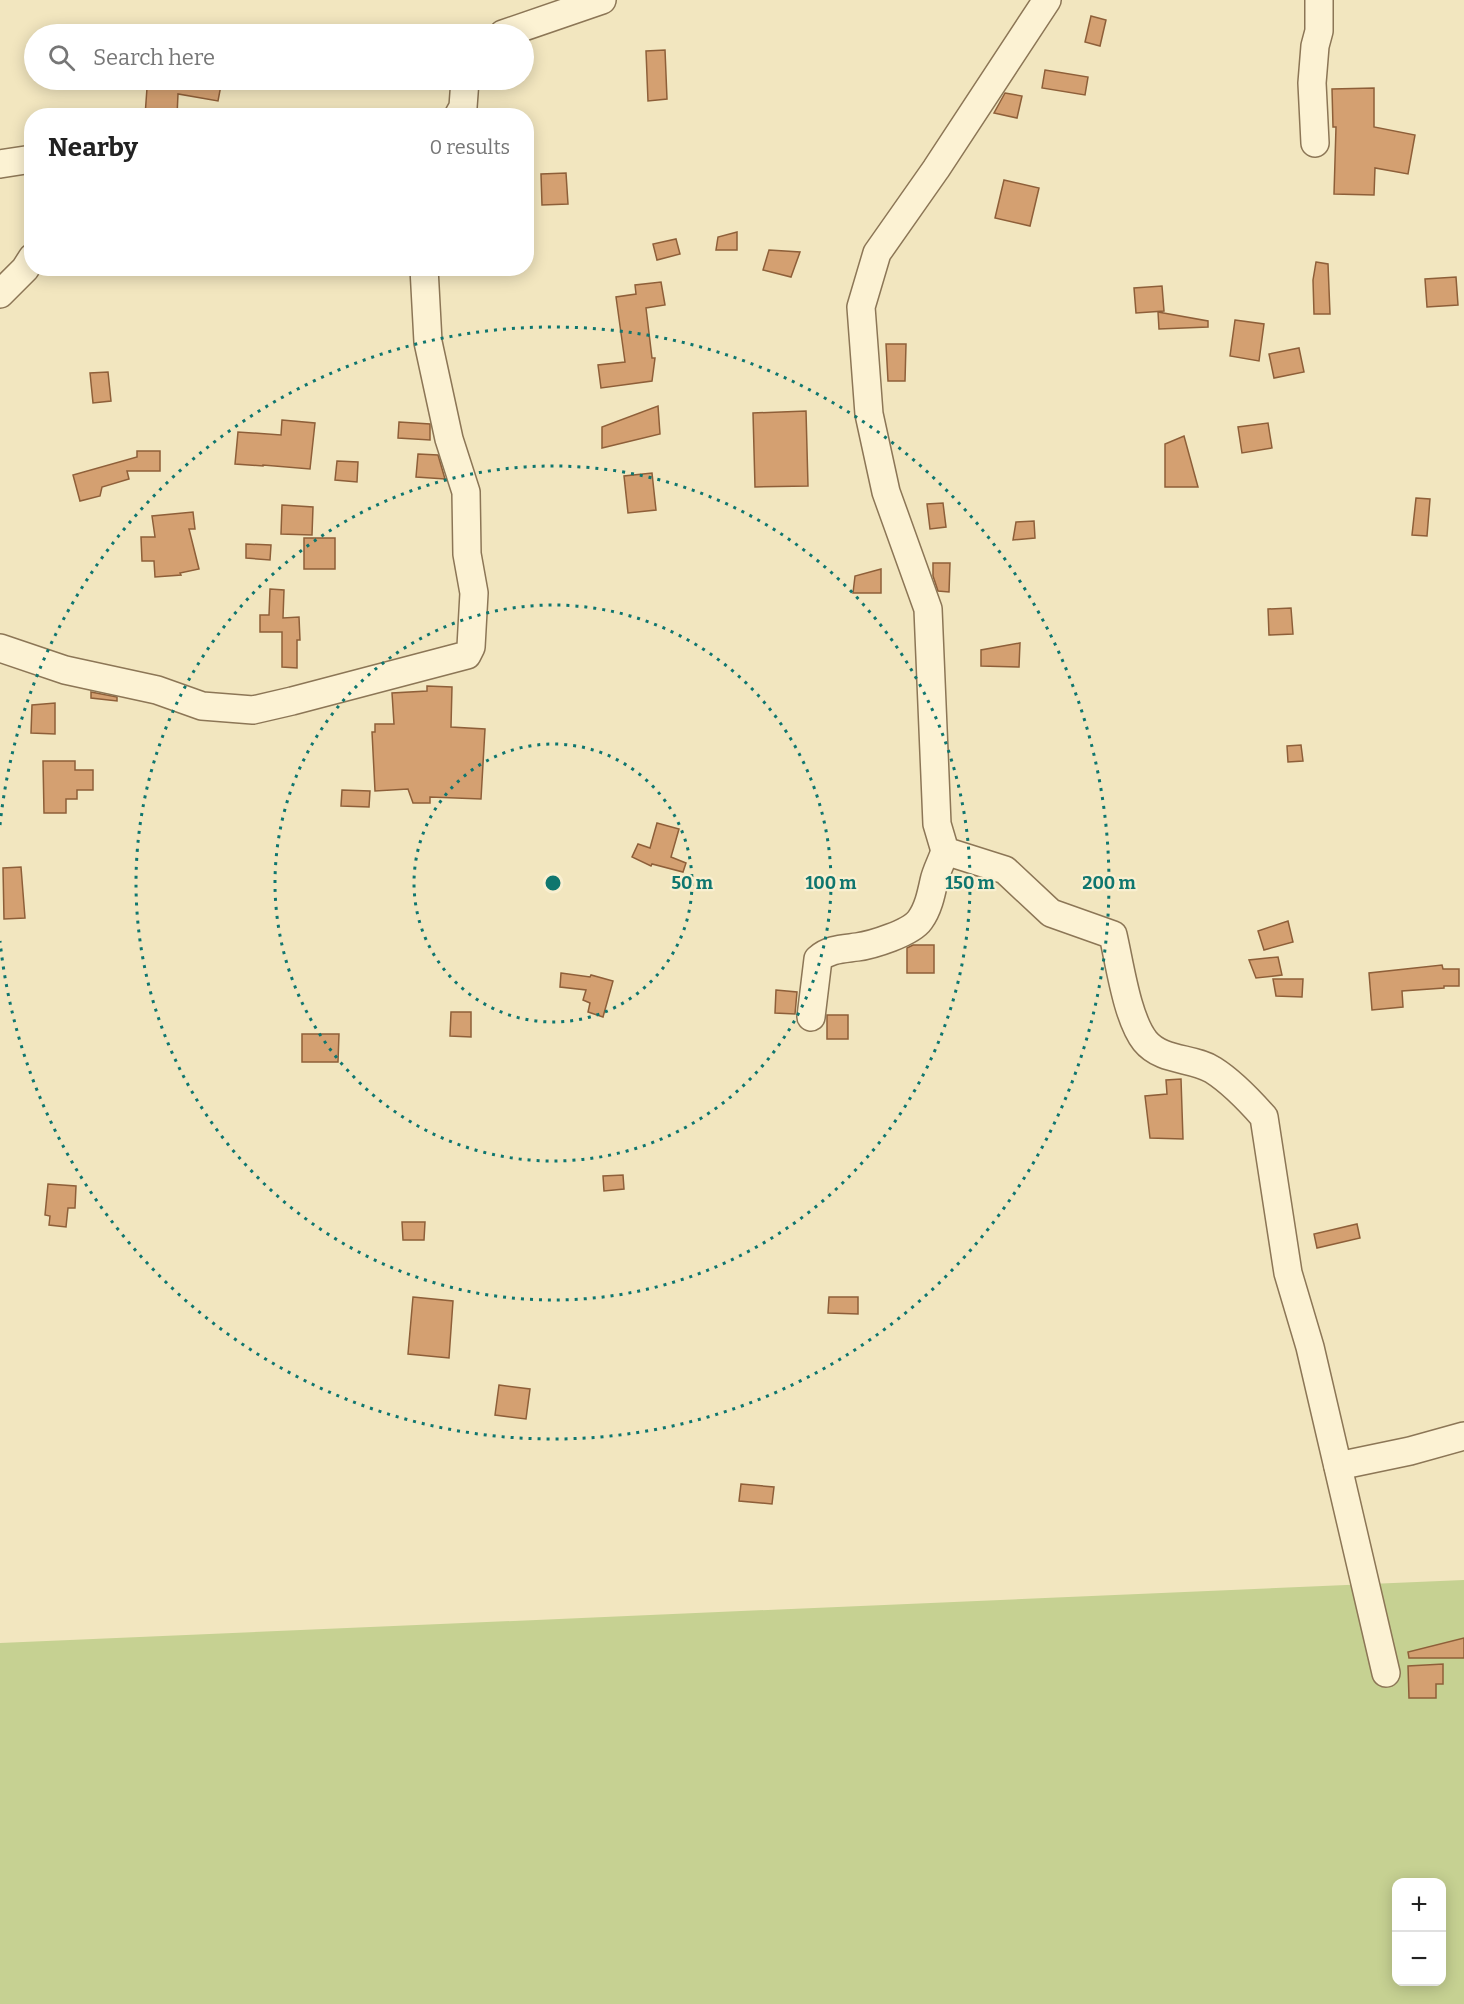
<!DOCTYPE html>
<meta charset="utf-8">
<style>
body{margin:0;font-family:Bitter,serif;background:#f2f2f2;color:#222}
.controls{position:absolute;right:18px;bottom:18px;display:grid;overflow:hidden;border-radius:12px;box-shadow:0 3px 15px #0003}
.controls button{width:54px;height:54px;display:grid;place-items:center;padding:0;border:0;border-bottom:2px solid #e0e0e0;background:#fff;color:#222;font:30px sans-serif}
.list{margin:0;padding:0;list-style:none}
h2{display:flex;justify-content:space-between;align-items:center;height:78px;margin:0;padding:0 24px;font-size:26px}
h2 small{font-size:20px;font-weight:400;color:#767676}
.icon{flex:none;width:33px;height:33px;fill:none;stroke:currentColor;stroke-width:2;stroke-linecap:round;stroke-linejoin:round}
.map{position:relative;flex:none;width:1464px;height:2004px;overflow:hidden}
.search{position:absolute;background:#fff;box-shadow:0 3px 15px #0003;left:24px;top:24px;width:510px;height:66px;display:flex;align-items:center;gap:15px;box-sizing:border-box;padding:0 21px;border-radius:33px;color:#767676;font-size:22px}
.panel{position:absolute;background:#fff;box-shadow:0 3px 15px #0003;left:24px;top:108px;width:510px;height:168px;border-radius:24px}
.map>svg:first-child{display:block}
.green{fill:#c6d192;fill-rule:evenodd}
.building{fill:#d4a071;stroke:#8e5f39;stroke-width:1.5}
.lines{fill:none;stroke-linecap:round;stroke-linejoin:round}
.minor-casing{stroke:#8c7656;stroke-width:30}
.minor{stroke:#fcf2d3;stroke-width:27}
.ring{fill:none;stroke:#0f766e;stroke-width:3;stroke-dasharray:3 6}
.centre{fill:#0f766e;stroke:#f9efd0;stroke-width:3}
.ring-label{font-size:18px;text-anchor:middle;font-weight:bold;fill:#0f766e;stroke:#f9efd0;stroke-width:4.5;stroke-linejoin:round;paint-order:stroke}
</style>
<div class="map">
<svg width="1464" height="2004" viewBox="0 0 1464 2004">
<rect width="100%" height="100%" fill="#f2e6bf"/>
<path class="green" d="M 1464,1580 L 1464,2004 L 0,2004 L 0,1643 ZM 1396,1882 L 1442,1882 L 1442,1982 L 1396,1982 Z"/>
<g class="building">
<polygon points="1091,16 1106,20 1100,46 1085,42"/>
<polygon points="665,50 667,99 648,101 646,51"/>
<polygon points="1045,70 1088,77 1085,95 1042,88"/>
<polygon points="141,80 222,80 218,101 178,94 177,116 145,116 147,88 141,87"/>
<polygon points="1374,88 1374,127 1415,135 1408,174 1375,168 1374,195 1334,194 1336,127 1333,127 1332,89"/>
<polygon points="1005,93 1022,96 1017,118 994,113"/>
<polygon points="566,173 568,204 542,205 541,174"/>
<polygon points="1004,180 1039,188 1030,226 995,218"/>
<polygon points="737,232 737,250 716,250 718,237"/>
<polygon points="676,239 680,254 657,260 653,244"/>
<polygon points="769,250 800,252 791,277 763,270"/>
<polygon points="1316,262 1328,264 1330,314 1314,314 1313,280"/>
<polygon points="1456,277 1458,305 1427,307 1425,279"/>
<polygon points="661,282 665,305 646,308 652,358 655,358 652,381 601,388 598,365 625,362 616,297 636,294 635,285"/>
<polygon points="1162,286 1164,311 1136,313 1134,288"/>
<polygon points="1158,312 1208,321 1208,327 1159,329"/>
<polygon points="1235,320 1264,324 1259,361 1230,356"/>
<polygon points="886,344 906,344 905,381 888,381"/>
<polygon points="1299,348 1304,372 1274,378 1269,354"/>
<polygon points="108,372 111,401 93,403 90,373"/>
<polygon points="658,406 660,434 602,448 602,427"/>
<polygon points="806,411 808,486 755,487 753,413"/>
<polygon points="282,420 315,423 310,469 263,465 263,466 235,464 238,432 281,435"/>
<polygon points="399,422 430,424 430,440 398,438"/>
<polygon points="1268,423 1272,448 1242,453 1238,427"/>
<polygon points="1184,436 1198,487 1165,487 1165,444"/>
<polygon points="137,451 160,451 160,471 127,471 129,479 102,487 100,496 80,501 73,475 137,457"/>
<polygon points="418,454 438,455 445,479 416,477"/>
<polygon points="337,461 358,462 357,482 335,480"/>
<polygon points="652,473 656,510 628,513 624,476"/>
<polygon points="1416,498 1430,499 1427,536 1412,535"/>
<polygon points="943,503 946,527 930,529 927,504"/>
<polygon points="282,505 313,507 312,535 281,534"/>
<polygon points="193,512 195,529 189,529 199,569 180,573 181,575 155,577 154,561 142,561 141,537 155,537 152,516"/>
<polygon points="1034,521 1035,538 1013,540 1016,522"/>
<rect x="304" y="538" width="31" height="31"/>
<polygon points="246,544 271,545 270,560 246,558"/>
<polygon points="933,563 950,563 949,592 938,591 933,576"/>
<polygon points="881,569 881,593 853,593 855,576"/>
<polygon points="270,589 284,590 283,618 299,617 300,640 297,640 297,668 282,667 282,632 260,632 260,615 269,615"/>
<polygon points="1291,608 1293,634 1269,635 1268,609"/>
<polygon points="1020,643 1019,667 981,666 981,650"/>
<polygon points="427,686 452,687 451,727 485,729 481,799 430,797 430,803 413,803 408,789 375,791 372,732 375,732 375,724 394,724 392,693 427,691"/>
<polygon points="91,692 117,697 117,701 91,698"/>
<polygon points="55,703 55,734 31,733 32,705"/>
<polygon points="1301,745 1303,761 1288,762 1287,746"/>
<polygon points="43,761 75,761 75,770 93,770 93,790 77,790 77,799 66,799 66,813 44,813"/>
<polygon points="342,790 370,791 369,807 341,806"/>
<polygon points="657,823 679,829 671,857 686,863 683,872 652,864 651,866 632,857 638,844 650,848"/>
<polygon points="21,867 25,918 4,919 3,868"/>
<polygon points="1288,921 1293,942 1264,950 1258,931"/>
<polygon points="913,945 934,945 934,973 907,973 907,948"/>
<polygon points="1278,957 1282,975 1256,978 1249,960"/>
<polygon points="1442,965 1443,969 1459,969 1459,986 1444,986 1444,988 1402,991 1403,1007 1372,1010 1369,973"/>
<polygon points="561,973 590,977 591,975 613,981 603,1017 588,1012 590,1003 583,1000 586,990 560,987"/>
<polygon points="1273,979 1303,979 1302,997 1276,996"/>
<polygon points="776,990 797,992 795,1014 775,1013"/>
<polygon points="451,1012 471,1012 471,1037 450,1036"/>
<rect x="827" y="1015" width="21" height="24"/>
<polygon points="302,1034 339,1034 338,1062 302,1062"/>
<polygon points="1181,1079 1183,1139 1150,1138 1145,1096 1167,1094 1166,1080"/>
<polygon points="623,1175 624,1189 604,1191 603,1176"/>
<polygon points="48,1184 76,1186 75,1208 68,1208 66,1227 49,1225 50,1216 45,1215"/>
<polygon points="402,1222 425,1222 424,1240 403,1240"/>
<polygon points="1357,1224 1360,1238 1317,1248 1314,1234"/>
<polygon points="413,1297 453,1301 449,1358 408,1354"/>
<polygon points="829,1297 858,1297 858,1314 828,1313"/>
<polygon points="499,1385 530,1389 526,1419 495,1415"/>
<polygon points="741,1484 774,1487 772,1504 739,1501"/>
<polygon points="1464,1638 1464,1658 1409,1658 1408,1652"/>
<polygon points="1443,1664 1443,1684 1436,1684 1436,1698 1409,1698 1408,1666"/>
</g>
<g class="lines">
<defs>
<g id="minor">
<path d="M 1047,0 L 936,169 L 877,253 L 861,307 L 869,414 L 886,492 L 928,609 L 937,824 L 945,851 L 1005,870 L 1051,913 L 1113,935 C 1120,965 1127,1018 1145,1041 C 1162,1062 1193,1057 1213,1070 C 1232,1082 1249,1100 1264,1117 L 1288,1273 L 1310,1347 L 1386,1673"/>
<polyline points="503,34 602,0"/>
<polyline points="458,116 463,107 465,80"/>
<polyline points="1315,143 1312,83 1315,46 1319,31 1319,0"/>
<polyline points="0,164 32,159"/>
<polyline points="0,294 25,269 32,258"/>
<polyline points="0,648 65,670 157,690 202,706 253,710 292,701 467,655 471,647 474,593 467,554 466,492 449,439 428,342 424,268"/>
<path d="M 811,1017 L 818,959 C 829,949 842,949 857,947 C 872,945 911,933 920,920 C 928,909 931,895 934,881 C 936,871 942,861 945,851"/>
<polyline points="1338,1466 1410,1451 1464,1436"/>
</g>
</defs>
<use href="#minor" class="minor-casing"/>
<use href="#minor" class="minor"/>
</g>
<g class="ring">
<circle cx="553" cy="883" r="139"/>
<circle cx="553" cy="883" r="278"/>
<circle cx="553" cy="883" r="417"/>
<path d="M0 825A556 556 0 1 1 0 941"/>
</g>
<circle cx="553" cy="883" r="9" class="centre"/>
<g class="ring-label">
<text x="692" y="889">50 m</text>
<text x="831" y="889">100 m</text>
<text x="970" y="889">150 m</text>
<text x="1109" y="889">200 m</text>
</g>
</svg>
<div class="controls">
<button>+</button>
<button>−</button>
</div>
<div class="search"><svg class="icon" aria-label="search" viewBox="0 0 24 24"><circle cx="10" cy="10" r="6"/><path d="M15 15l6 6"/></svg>Search here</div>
<section class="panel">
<h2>Nearby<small>0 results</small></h2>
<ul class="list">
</ul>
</section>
</div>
